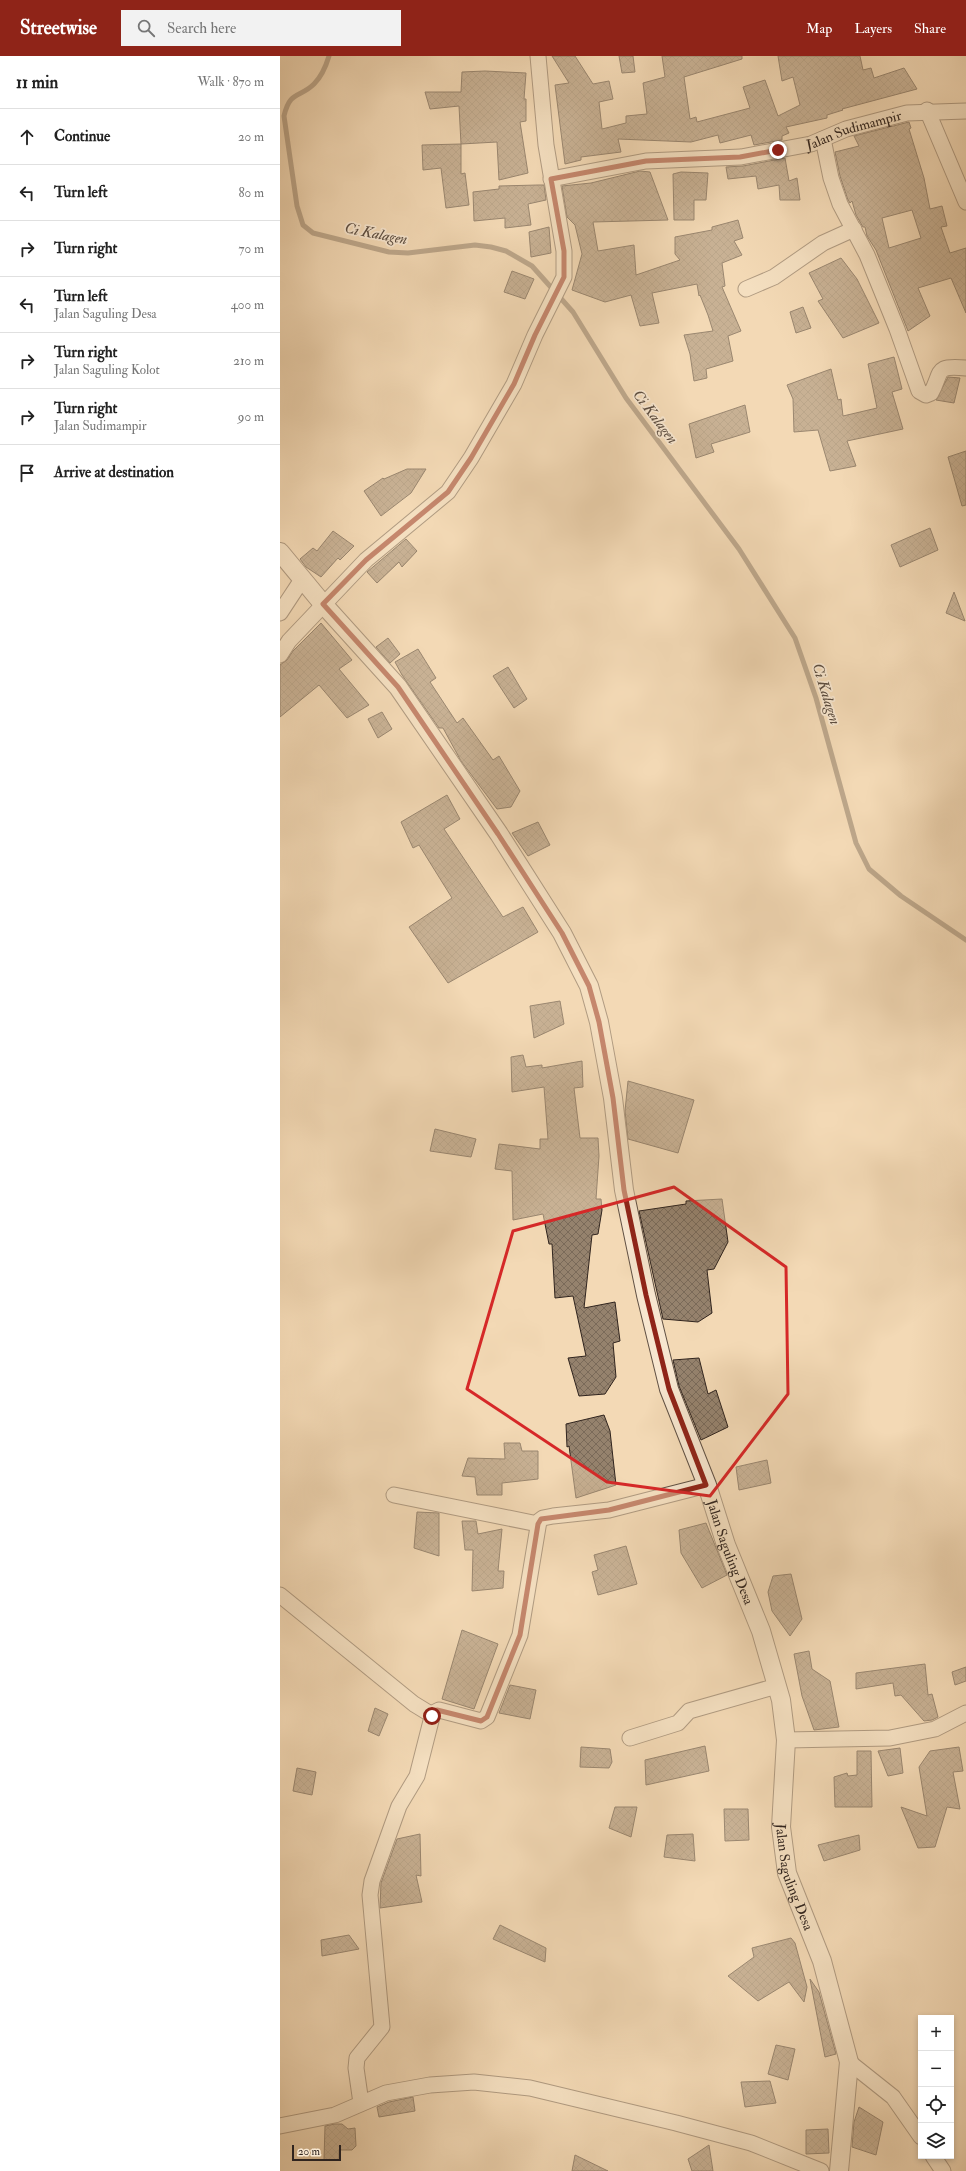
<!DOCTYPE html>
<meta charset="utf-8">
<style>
body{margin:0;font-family:"IM FELL Double Pica",serif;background:#f2f2f2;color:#222}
.controls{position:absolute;right:12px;bottom:12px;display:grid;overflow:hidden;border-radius:0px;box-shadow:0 2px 6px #0003}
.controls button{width:36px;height:36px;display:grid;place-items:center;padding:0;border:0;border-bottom:1px solid #e0e0e0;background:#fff;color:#222;font:20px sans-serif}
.scale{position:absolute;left:12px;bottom:10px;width:49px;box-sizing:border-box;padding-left:4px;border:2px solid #30241e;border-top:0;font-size:11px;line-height:14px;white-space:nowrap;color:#30241e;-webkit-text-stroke:3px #f7e6cf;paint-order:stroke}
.stop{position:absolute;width:12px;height:12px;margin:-9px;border:3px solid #8f2418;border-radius:50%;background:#fff}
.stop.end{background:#8f2418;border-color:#fff;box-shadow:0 1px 4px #0008}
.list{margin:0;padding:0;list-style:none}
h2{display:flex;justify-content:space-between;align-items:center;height:52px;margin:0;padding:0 16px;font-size:17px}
h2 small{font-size:13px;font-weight:400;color:#767676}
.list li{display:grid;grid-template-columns:26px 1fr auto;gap:12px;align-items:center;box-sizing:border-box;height:56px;padding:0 16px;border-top:1px solid #e0e0e0}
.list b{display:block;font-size:15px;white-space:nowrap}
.list p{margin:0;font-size:13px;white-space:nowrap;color:#767676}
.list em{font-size:13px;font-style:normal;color:#767676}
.icon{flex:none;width:22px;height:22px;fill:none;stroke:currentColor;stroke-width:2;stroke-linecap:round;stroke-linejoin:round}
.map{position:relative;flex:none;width:686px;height:2115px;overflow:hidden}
header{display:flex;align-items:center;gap:24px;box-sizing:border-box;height:56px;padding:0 20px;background:#8f2418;color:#fff}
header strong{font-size:19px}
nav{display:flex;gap:22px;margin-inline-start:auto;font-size:14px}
.search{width:280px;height:36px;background:#f2f2f2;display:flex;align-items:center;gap:10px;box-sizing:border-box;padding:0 14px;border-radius:0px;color:#767676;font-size:15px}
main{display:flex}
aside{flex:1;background:#fff}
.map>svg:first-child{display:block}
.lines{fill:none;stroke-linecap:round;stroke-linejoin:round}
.stream{stroke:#7d6b5a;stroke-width:5}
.building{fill:url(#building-cross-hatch);stroke:#30241e;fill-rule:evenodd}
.minor-casing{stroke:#615144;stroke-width:17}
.tertiary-casing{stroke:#615144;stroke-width:20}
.minor{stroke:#f7e6cf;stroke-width:15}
.tertiary{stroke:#f7e6cf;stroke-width:18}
.route{stroke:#8f2418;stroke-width:5}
.marked{fill:none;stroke:#d62828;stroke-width:3;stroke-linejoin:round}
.labels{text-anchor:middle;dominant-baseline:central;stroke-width:3.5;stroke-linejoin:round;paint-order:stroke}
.street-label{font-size:14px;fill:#30241e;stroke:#f7e6cf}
.water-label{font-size:15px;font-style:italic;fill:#5d4e41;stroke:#f7e6cf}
</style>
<header>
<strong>Streetwise</strong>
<div class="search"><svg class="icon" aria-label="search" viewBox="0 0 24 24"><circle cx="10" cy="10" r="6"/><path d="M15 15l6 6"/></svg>Search here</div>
<nav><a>Map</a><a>Layers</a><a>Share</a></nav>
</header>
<main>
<aside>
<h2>11 min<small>Walk · 870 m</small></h2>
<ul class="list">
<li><svg class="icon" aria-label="ahead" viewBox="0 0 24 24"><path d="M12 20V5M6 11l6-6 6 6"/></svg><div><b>Continue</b></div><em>20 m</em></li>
<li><svg class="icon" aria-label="left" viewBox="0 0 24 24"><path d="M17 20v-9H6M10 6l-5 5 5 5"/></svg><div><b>Turn left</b></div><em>80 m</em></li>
<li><svg class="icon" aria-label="right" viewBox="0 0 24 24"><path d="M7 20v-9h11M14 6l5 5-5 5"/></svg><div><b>Turn right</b></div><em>70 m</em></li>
<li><svg class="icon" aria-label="left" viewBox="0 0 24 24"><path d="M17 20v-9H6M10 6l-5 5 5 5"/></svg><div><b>Turn left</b><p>Jalan Saguling Desa</p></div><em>400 m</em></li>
<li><svg class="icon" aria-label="right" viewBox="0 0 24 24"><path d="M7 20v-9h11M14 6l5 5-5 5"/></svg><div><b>Turn right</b><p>Jalan Saguling Kolot</p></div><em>210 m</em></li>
<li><svg class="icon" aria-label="right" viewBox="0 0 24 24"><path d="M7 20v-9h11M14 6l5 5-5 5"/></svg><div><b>Turn right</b><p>Jalan Sudimampir</p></div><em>90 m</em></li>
<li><svg class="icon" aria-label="arrive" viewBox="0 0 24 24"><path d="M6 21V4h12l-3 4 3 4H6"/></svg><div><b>Arrive at destination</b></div></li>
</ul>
</aside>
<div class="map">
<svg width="686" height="2115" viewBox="0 0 686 2115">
<defs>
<pattern id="building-cross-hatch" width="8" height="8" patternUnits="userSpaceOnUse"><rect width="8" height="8" fill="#95826d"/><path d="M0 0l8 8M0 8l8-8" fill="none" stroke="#7a6a59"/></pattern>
</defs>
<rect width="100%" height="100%" fill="#f3d9b5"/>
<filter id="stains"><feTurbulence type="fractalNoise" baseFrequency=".005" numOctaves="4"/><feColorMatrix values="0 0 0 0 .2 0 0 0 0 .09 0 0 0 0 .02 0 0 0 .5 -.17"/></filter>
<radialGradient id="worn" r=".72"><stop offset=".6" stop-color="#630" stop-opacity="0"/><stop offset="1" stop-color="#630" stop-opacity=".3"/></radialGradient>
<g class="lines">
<path class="stream" d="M 49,0 C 46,10 42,20 34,28 C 20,42 10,34 4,60 L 17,150 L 23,169 L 33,177 L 109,196 L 128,197 L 195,189 L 211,191 L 226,195 L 252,210 L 293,256 L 346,342 L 459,493 L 515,582 L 536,642 L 576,787 L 589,813 L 621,840 L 686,884"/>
</g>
<g class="building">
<polygon points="272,0 295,0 313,28 329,25 333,43 319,46 322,73 346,67 346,60 367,58 363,27 385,21 382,0 462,0 462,3 404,21 410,63 416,61 417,66 470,52 463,31 485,24 498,60 520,49 513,21 502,25 498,0 580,0 583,14 591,12 594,22 624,12 637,33 562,53 563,54 547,59 547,62 506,71 509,77 502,80 502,84 474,89 471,79 440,87 438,79 411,86 338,83 341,96 301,101 301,104 285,108 275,29 289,27"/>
<polygon points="339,0 353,0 355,16 342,17"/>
<polygon points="205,15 246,17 244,43 246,43 246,65 240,66 248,117 219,124 217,86 181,88 179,50 150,53 145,36 181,36 182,16"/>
<path d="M 629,66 L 631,72 L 629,73 L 644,122 L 650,153 L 662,150 L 667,170 L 661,171 L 670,197 L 686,192 L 686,257 L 671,222 L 638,232 L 650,260 L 628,275 L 596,194 L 587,180 L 585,171 L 583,171 L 576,159 L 572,145 L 570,147 L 568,144 L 560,120 L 555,96 L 579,90 L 574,80 ZM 632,154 L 641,182 L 609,192 L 602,162 Z"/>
<polygon points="181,88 181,118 185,117 189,149 166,152 161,112 143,114 142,89"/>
<polygon points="505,102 509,125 517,122 520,144 500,144 499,129 478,133 476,120 448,123 446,111 463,110"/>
<polygon points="360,115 370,116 388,164 313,166 318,195 354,189 356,219 400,204 395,198 395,181 432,174 432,171 458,164 463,182 454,185 462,199 442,207 445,230 442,231 461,275 448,280 453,305 426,313 427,322 414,325 410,298 404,279 433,275 428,259 420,239 419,240 417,228 372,237 379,267 360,270 351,239 325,246 292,234 302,198 295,169 287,161 282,130 311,127"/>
<polygon points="401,116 428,117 426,144 414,144 414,164 394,164 393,118"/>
<polygon points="258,129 264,129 266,144 248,148 251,169 225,172 225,162 194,165 193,136 219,133 219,130"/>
<polygon points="269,171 271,197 251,201 249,176"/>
<polygon points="561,202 577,223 599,267 563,282 538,245 543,243 529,217"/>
<polygon points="232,215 254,223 245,243 224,236"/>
<polygon points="523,251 531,272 516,277 510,256"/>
<polygon points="614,301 622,333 612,336 623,373 567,385 576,410 550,415 538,374 514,376 513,343 507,329 551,313 558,344 561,343 563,360 597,352 588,308"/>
<polygon points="668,321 680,322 674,347 656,344"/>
<polygon points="465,349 470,376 431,388 434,396 416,402 409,368"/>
<polygon points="686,395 686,449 682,450 668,401"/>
<polygon points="127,413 146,413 131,437 101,460 84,435 103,422 104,423"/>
<polygon points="650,472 658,494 620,511 611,489"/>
<polygon points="53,475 74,490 60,504 58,502 41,521 26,511 20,503 33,492 37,495"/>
<polygon points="126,483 137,495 122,511 119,506 97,527 87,516"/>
<polygon points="674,536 685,565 666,557"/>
<polygon points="41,567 72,604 59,613 89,649 67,662 39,629 0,661 0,609 7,604 13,595"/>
<polygon points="108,582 120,598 110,607 96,591"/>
<polygon points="138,593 156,622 150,626 177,667 183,662 213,704 219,700 240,735 231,751 217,753 181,705 163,672 159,672 122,619 115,606"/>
<polygon points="228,611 247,643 234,652 213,620"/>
<polygon points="102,656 112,673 98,682 88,663"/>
<polygon points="167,739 180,763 164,773 223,861 243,851 258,876 168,927 129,871 172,842 139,789 133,792 121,766"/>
<polygon points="258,766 270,789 248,800 232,777"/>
<polygon points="280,945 284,968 254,982 250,950"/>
<polygon points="243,999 246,1011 262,1009 262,1012 302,1005 303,1031 294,1032 300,1082 318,1082 319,1100 316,1143 321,1143 322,1154 318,1178 312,1179 304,1252 335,1246 340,1285 333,1287 336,1321 325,1338 299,1340 288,1302 306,1300 293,1240 275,1242 272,1188 269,1188 263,1158 233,1164 232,1115 215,1113 219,1088 260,1093 260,1083 268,1083 264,1031 232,1036 231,1001"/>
<polygon points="348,1025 414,1044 398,1097 348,1083 345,1055"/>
<polygon points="155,1073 196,1083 191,1101 150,1095"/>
<polygon points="442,1143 448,1186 434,1213 427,1214 432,1257 418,1266 383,1263 359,1155 406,1148 406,1145"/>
<polygon points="419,1302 428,1338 436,1334 448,1371 421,1384 399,1330 393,1304"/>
<polygon points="324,1359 330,1375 336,1429 296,1442 289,1390 287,1391 286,1368"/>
<polygon points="224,1387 240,1387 242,1395 258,1395 258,1423 222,1427 222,1439 197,1439 195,1421 182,1420 188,1402 225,1403"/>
<polygon points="487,1404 491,1427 459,1434 456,1411"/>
<polygon points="137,1456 159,1457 159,1500 134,1492"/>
<polygon points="182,1465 196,1465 198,1478 222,1473 218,1515 224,1515 223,1532 192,1535 193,1494 185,1494"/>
<polygon points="426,1467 447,1519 422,1532 401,1497 399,1474"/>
<polygon points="346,1490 357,1528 318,1539 312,1516 318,1514 314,1499"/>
<polygon points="511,1518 522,1563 510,1580 492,1555 488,1536 493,1520"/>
<polygon points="182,1574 218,1588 194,1653 162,1643"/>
<polygon points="529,1595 532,1613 550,1625 559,1671 534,1674 522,1640 514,1598"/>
<polygon points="645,1608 648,1639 652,1638 658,1661 652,1664 644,1665 621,1639 615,1640 613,1627 576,1633 576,1617"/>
<polygon points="686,1611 686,1625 675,1629 672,1616"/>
<polygon points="230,1629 256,1634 250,1663 219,1657"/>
<polygon points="95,1652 108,1658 99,1680 88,1675"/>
<polygon points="425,1690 429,1715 366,1729 365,1704"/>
<polygon points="301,1691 330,1693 332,1706 329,1712 300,1711"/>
<polygon points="679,1691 683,1715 673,1716 680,1753 667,1751 655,1791 638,1792 621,1751 647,1760 639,1711 650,1695"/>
<polygon points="620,1692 623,1717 608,1720 598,1695"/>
<polygon points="577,1695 591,1695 592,1751 555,1751 554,1721 567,1717 568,1720 577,1719"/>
<polygon points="17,1712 36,1716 32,1739 13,1735"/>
<polygon points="335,1751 357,1751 351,1781 329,1772"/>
<polygon points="444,1753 468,1753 469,1784 445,1785"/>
<polygon points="140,1778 141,1820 136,1819 142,1846 100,1852 101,1827 117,1783"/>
<polygon points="413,1778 415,1805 384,1801 387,1779"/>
<polygon points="579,1779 580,1794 544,1805 538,1789"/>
<polygon points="220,1869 266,1892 265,1906 213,1883"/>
<polygon points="69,1879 79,1893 42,1900 41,1884"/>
<polygon points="511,1882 515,1887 527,1931 524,1946 509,1926 478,1945 448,1920 474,1901 472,1892"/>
<polygon points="530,1923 539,1936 556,1998 545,2001"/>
<polygon points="496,1989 515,1993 508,2024 488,2018"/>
<polygon points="490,2025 496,2047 465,2051 461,2026"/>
<polygon points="133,2041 135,2055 99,2061 97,2051 109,2046"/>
<polygon points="579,2051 603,2066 596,2099 572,2091 574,2066"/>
<polygon points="55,2068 62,2068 68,2073 75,2072 76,2090 72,2094 59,2094 59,2104 44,2104 45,2070"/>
<polygon points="548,2073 549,2097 526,2098 526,2074"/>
<polygon points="429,2089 433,2115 412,2115 408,2103"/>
<polygon points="295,2099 328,2115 292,2115"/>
</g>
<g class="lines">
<defs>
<g id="minor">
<polyline points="647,54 686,146"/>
<path d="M 543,83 L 551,122 L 560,148 L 587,199 L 617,273 L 639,335 L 646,339 L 651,337 C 663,316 653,309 686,312"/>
<path id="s1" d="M 271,123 L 366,105 L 461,101 L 531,88 L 566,73 L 627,57 L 686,55"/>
<polyline points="466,233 494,221 543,187 574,173"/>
<polyline points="0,557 23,522"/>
<polyline points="0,599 9,585 86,504 168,436 191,402 234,328 255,279 284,221 284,195 266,89 258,0"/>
<polyline points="114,1439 258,1468"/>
<polyline points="0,1539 134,1648 152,1659"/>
<polyline points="350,1682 398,1667 409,1655 497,1630"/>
<polyline points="506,1684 610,1682 655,1673 686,1657"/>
<polyline points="569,2006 613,2041 641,2081"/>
<polyline points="81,2047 76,2012 77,2002 102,1971 90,1839 92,1825 119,1750 137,1720 153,1657 159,1654 201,1665 207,1661 240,1579 259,1465 263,1462 273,1460 329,1454 427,1429"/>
<polyline points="0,2070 55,2059 106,2037 150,2029 194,2026 250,2032 396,2067 471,2087 541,2115"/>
<polyline points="653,2100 663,2115"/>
</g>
<g id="tertiary">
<path id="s2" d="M 0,496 L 43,548 L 118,631 L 219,778 L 282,877 L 309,930 L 319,966 L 333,1042 L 344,1134 L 366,1239 L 389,1333 L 427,1429 L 446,1489 L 481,1575 L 501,1644 L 506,1684 L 501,1771 L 507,1817 L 542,1905 L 569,2006 L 559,2115"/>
</g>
</defs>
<use href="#minor" class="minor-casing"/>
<use href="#tertiary" class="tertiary-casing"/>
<use href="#minor" class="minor"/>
<use href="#tertiary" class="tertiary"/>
</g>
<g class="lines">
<polyline class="route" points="152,1660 157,1654 201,1665 207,1661 240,1579 258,1468 261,1463 329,1454 426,1429 389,1333 366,1239 344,1134 333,1042 319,966 309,930 282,877 218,778 118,631 43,548 86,504 168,436 191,402 234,328 255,279 284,221 284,195 271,123 366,105 460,101 498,94"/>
</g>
<path d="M0 0H686V2115H0ZM 394,1131 L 506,1211 L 508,1338 L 430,1440 L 327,1426 L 187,1333 L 233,1175 Z" fill="#f3d9b5" fill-opacity=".55" fill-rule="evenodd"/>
<path class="marked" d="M 394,1131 L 506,1211 L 508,1338 L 430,1440 L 327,1426 L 187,1333 L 233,1175 Z"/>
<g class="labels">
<g class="street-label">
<text stroke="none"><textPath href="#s1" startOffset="308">Jalan Sudimampir</textPath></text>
<text stroke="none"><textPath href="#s2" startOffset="1120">Jalan Saguling Desa</textPath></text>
<text stroke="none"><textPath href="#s2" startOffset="1456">Jalan Saguling Desa</textPath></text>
</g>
<g class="water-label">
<text transform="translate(96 178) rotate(11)">Ci Kalagen</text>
<text transform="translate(375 361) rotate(53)">Ci Kalagen</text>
<text transform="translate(546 638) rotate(73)">Ci Kalagen</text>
</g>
</g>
<rect width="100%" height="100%" filter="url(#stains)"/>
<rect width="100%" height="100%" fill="url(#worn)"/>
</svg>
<div class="controls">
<button>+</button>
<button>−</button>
<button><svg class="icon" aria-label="locate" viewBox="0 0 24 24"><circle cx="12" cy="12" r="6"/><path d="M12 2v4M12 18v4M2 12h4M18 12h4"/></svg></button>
<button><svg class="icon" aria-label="layers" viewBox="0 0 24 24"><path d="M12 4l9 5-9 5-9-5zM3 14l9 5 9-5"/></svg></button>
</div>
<div class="scale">20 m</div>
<div class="stop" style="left:152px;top:1660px"></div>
<div class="stop end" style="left:498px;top:94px"></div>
</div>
</main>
